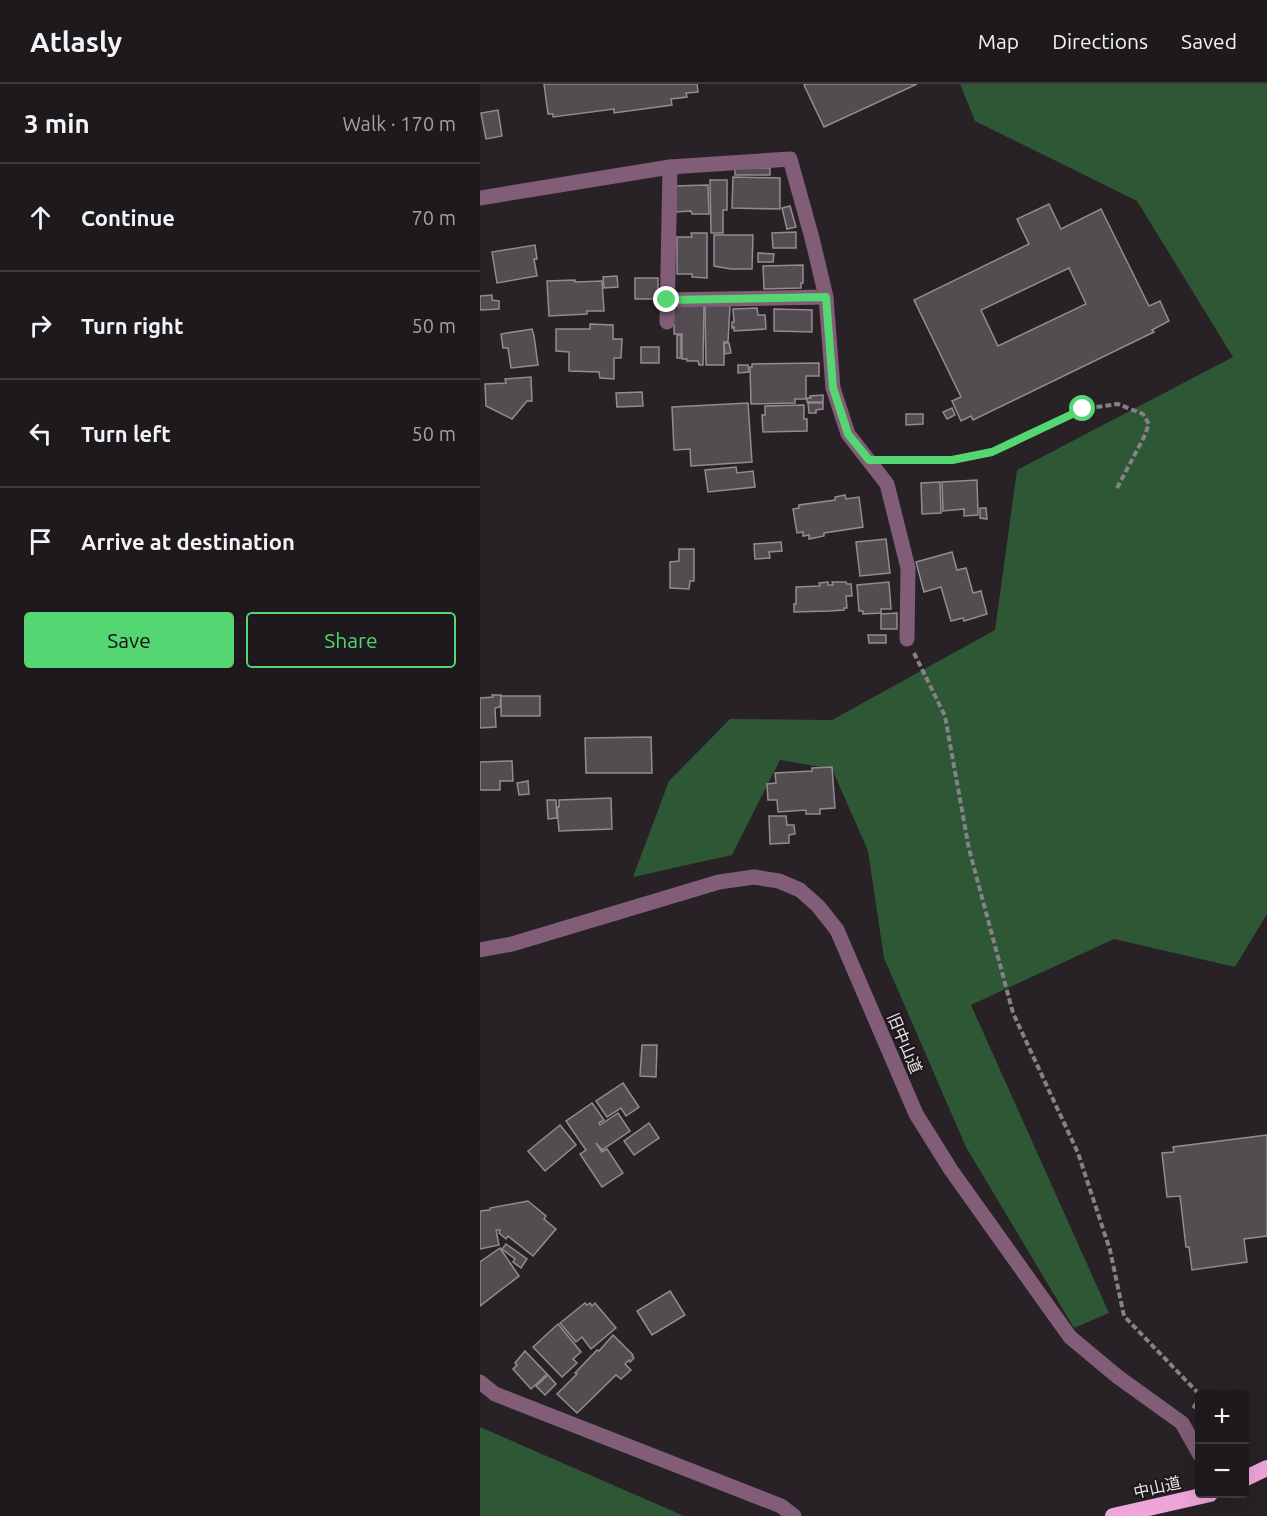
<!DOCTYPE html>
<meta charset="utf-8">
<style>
body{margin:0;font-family:Ubuntu,"Noto Sans JP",sans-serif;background:#2b2629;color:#f1f3f6}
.controls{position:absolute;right:18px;bottom:18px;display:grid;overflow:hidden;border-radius:6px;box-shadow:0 6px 24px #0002}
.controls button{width:54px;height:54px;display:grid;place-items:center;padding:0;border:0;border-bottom:2px solid #3c383b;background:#1e191c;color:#f1f3f6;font:30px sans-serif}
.stop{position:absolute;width:18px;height:18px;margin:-14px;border:4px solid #54d672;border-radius:50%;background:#fff}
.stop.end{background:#54d672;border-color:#fff;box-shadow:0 2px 6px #0008}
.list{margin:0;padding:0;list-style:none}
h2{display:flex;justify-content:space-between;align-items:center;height:78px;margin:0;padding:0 24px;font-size:26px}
h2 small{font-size:20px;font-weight:400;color:#a1a0a3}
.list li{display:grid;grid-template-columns:39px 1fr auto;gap:18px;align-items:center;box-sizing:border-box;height:108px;padding:0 24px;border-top:2px solid #3c383b}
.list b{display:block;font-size:22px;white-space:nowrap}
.list em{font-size:20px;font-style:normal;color:#a1a0a3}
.actions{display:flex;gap:12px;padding:18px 24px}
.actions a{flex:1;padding:14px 0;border:2px solid #54d672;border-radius:6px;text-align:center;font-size:21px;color:#54d672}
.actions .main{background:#54d672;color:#111}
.icon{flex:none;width:33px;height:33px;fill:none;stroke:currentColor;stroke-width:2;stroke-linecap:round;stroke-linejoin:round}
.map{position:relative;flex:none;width:787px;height:1432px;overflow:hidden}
header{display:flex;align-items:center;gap:36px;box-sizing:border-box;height:84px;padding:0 30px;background:#1e191c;border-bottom:2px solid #3c383b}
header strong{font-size:28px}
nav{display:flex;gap:33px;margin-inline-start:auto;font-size:21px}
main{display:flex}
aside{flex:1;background:#1e191c}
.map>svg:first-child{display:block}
.forest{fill:#2d5735}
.building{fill:#534c51;stroke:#948b91;stroke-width:1.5;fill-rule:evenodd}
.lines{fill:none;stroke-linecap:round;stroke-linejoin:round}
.path{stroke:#878185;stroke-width:4;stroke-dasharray:6 3;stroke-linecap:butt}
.minor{stroke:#815d77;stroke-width:15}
.tertiary{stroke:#815d77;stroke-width:15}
.trunk{stroke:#eea5da;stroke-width:16}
.route{stroke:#54d672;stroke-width:8}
.labels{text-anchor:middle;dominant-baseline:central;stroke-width:4.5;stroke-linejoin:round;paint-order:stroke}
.street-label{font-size:16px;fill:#e7e3e6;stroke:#1e181c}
</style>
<header>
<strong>Atlasly</strong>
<nav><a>Map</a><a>Directions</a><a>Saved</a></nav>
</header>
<main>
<aside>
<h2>3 min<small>Walk · 170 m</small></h2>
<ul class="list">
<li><svg class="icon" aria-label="ahead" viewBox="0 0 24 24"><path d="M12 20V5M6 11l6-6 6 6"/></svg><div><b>Continue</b></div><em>70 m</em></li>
<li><svg class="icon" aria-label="right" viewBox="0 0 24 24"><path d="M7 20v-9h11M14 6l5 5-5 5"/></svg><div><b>Turn right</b></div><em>50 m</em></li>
<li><svg class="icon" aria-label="left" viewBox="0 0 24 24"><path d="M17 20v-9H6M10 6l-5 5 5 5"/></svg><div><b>Turn left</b></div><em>50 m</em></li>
<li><svg class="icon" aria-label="arrive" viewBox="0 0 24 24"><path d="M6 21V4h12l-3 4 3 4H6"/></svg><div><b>Arrive at destination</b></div></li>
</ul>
<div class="actions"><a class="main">Save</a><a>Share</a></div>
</aside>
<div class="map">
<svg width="787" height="1432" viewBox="0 0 787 1432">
<rect width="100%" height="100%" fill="#282126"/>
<g class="forest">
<polygon points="480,0 787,0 787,830 755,883 634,855 491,921 629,1229 594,1244 486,1063 404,874 388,767 352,685 300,676 252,771 153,793 189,697 250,635 352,636 515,546 537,386 753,273 657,117 495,37"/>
<polygon points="0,1343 204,1432 0,1432"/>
</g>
<g class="building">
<polygon points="64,0 217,0 218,8 206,9 207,13 191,15 192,21 134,29 134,25 73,33 73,30 68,30"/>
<polygon points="326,0 437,0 344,43 324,1"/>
<polygon points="18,26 22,52 6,55 1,29"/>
<rect x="255" y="84" width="35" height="7"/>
<polygon points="253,93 300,94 300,125 252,124"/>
<polygon points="230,96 247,96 247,126 243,126 243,149 231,149"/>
<polygon points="228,101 229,130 212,130 211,127 196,128 194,102"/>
<path d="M 569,120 L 581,145 L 621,125 L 669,222 L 680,217 L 689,237 L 672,246 L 674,248 L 493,336 L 491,332 L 481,337 L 472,317 L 481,313 L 434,216 L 549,160 L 537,135 ZM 589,184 L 606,220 L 518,262 L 501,226 Z"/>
<polygon points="310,122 316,143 307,145 302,124"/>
<polygon points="316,148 316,164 293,164 292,149"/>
<polygon points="211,149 227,149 227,194 212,193 212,190 197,190 197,153 212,153"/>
<polygon points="234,151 273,151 272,185 251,185 234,182"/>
<polygon points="55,161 57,175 54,175 57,192 17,199 12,168"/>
<polygon points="278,169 294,170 293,178 278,178"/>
<polygon points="323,181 323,199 321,199 321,204 284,205 283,182"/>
<polygon points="137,192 138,203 124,204 123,193"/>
<rect x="155" y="194" width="23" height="21"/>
<polygon points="95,196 95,198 122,197 124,227 107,227 107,230 69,232 67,197"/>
<polygon points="12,211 12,216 19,217 19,225 0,226 0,212"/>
<polygon points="224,221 223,281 219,281 218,277 207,277 207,275 202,275 202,250 194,250 194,241 189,241 193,222"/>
<polygon points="225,221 250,221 248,258 244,258 244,281 226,281"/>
<polygon points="277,224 278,231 285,231 286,245 254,247 254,243 252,244 252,238 254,238 253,225"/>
<polygon points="294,225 332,226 332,248 294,247"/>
<polygon points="110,240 133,241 133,255 142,255 141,274 134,274 134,295 120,294 119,288 89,287 89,268 76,267 76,245 110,245"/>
<polygon points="52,245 54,252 58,281 31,284 28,264 23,264 21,250"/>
<rect x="197" y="251" width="4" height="23"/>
<polygon points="244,259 249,259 251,269 245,270"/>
<rect x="161" y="263" width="18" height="16"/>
<polygon points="339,279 339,292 326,292 326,315 315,315 315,319 271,320 270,283 272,283 272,280"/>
<polygon points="258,281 268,281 269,288 258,289"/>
<polygon points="51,293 52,317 47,317 32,335 6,322 5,300 26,299 25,295"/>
<polygon points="162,308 163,322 137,323 136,309"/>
<polygon points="343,311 343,318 327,318 327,314 331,314 330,312"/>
<polygon points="268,319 272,378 211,382 210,365 194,366 192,323"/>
<polygon points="328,319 343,319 343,325 336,326 336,329 329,329"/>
<polygon points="324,321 324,335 327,335 327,347 283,348 282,331 285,331 285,322"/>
<polygon points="472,324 475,331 467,335 463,328"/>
<polygon points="426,330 443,330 443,340 426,341"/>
<polygon points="256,383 257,389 273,387 275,403 228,408 225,386"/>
<polygon points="497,396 498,431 484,432 484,425 463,427 462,398"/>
<polygon points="460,398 461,429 442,430 441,399"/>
<polygon points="365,411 366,415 379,413 383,443 344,449 344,452 329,455 329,451 323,452 323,448 317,449 313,425 319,424 319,421 355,416 355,413"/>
<polygon points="500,424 506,424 507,435 500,434"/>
<polygon points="406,455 410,489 380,492 376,458"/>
<polygon points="301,458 302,467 289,468 290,474 275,475 274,460"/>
<polygon points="199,465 214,465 214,497 210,497 209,505 190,504 190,478 199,477"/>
<polygon points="472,468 477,486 486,484 493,509 501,507 507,530 484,537 483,534 471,537 461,503 444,508 436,478"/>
<polygon points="348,498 348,501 353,501 352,498 366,498 367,500 371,500 372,512 366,512 367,524 364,524 364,526 350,527 314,528 314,520 316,520 316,503 340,502 339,499"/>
<polygon points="409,498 411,525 401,525 401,529 383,530 383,527 379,527 377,501"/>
<polygon points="417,529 417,545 401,545 401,530"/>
<polygon points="388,551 406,551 406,559 389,559"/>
<polygon points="12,611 21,611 20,623 15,624 16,643 0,644 0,614 13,613"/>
<rect x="21" y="612" width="39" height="20"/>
<polygon points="171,653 172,689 106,689 105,654"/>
<polygon points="32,677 33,697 20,697 20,706 0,706 0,678"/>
<polygon points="352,683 355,724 340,725 340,730 326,730 326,726 298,728 297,716 288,716 287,700 296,699 295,689 332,687 332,684"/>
<polygon points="48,697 49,710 39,711 37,699"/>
<polygon points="131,714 132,745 79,747 77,723 79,723 79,716"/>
<polygon points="67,716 76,716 77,734 68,735"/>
<polygon points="289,732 306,732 307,741 314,741 315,750 309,751 309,759 290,760"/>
<polygon points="162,961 177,961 176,993 160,992"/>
<polygon points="143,999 159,1023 146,1032 141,1024 127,1033 116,1017"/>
<polygon points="112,1019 124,1036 119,1039 120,1041 138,1029 150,1047 122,1066 116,1059 122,1068 127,1065 143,1089 122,1103 100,1070 106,1066 86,1037"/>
<polygon points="169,1039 179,1054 154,1071 144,1057"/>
<polygon points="80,1041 96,1061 65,1087 48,1067"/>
<polygon points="787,1051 787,1152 764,1155 767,1178 712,1186 709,1163 706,1163 700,1112 687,1113 682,1069 694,1068 693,1063"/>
<polygon points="48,1117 66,1132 64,1135 76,1145 53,1172 28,1152 26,1155 19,1149 20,1146 16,1146 19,1161 0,1165 0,1127 10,1126 10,1124"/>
<polygon points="26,1160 47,1175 41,1184 33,1178 35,1175 22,1165"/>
<polygon points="20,1164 39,1192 0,1222 0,1178"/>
<polygon points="190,1207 205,1231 172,1251 157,1227"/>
<polygon points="105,1219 107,1221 110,1219 112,1222 115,1219 136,1244 111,1265 102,1253 96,1258 80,1239"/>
<polygon points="78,1240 101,1268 93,1275 97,1279 82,1293 53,1263"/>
<polygon points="133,1251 153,1271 152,1272 154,1274 150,1278 149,1276 145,1280 151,1286 141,1295 136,1291 97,1329 77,1310 97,1290 95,1289 117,1266 119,1267"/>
<polygon points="45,1267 67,1290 51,1305 33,1285 37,1281 35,1279"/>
<polygon points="68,1291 76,1300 65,1311 56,1302"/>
</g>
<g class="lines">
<g class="path">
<polyline points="411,376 472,376 512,368 603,325 638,320 663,330 669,340 663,355 637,404"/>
<polyline points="434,569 465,632 489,765 533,929 598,1069 630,1166 644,1232 720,1311"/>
<polyline points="713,1324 720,1315"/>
</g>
<g class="minor">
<polyline points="0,114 190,83 310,75 332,154 346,213 353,304 368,350 407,400 428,484 427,555"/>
<polyline points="187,216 346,213"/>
<polyline points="187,238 190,83"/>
<polyline points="0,1298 15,1310 301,1422 314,1432"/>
</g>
<polyline class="tertiary" points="0,866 32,860 239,798 274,793 299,797 320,806 338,822 357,846 436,1030 471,1086 590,1253 638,1293 702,1339 720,1371"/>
<g class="trunk">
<polyline points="764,1395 787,1384"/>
<polyline points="633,1432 730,1410"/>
</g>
</g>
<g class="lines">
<polyline class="route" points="187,216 346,213 353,304 368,350 389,376 472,376 512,368 603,325"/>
</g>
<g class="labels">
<g class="street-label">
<text transform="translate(425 959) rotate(67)">旧中山道</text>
<text transform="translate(677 1403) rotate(-13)">中山道</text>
</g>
</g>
</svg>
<div class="controls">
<button>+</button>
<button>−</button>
</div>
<div class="stop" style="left:603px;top:325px"></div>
<div class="stop end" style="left:187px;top:216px"></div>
</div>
</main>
